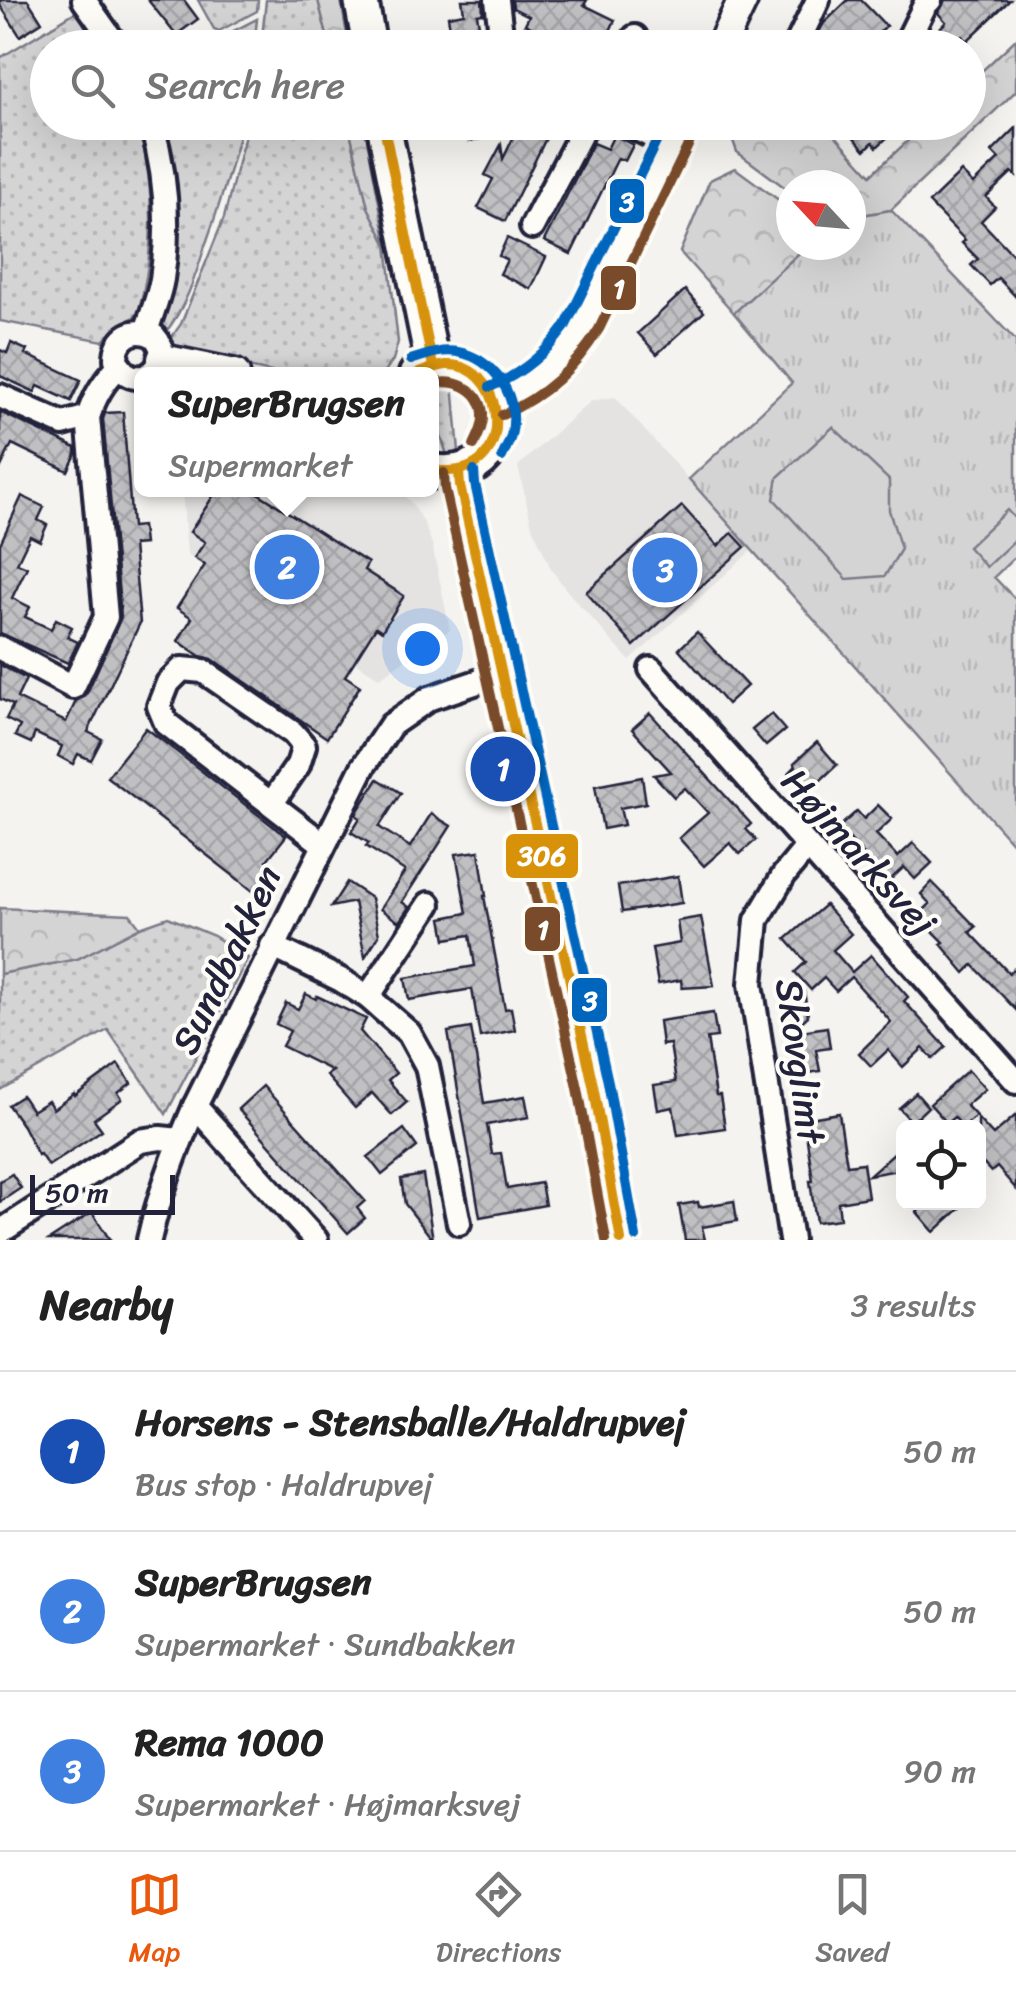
<!DOCTYPE html>
<meta charset="utf-8">
<style>
body{margin:0;font-family:Sriracha,sans-serif;background:#f2f2f2;color:#222}
.controls{position:absolute;right:30px;bottom:30px;display:grid;overflow:hidden;border-radius:15px;box-shadow:0 10px 40px #0002}
.controls button{width:90px;height:90px;display:grid;place-items:center;padding:0;border:0;border-bottom:2px solid #e0e0e0;background:#fff;color:#222;font:50px sans-serif}
.compass{position:absolute;left:776px;top:170px;width:90px;height:90px;border-radius:50%;background:#fff;box-shadow:0 10px 40px #0002;rotate:296deg}
.scale{position:absolute;left:30px;bottom:25px;width:145px;box-sizing:border-box;padding-left:10px;border:5px solid #22223b;border-top:0;font-size:28px;line-height:35px;white-space:nowrap;color:#22223b;-webkit-text-stroke:8px #fdfcf7;paint-order:stroke}
.you{position:absolute;left:422px;top:648px;width:35px;height:35px;margin:-25px;border:8px solid #fff;border-radius:50%;background:#1a73e8;box-shadow:0 0 0 15px #1a73e833}
.badge{display:grid;place-items:center;width:65px;height:65px;border-radius:50%;background:#ea580c;color:#fff;font-size:32px;font-weight:700}
.pin{position:absolute;translate:-50% -50%;border:5px solid #fff;box-shadow:0 2px 10px #0006}
.popup{position:absolute;left:134px;top:367px;width:305px;height:130px;box-sizing:border-box;display:grid;place-content:center;border-radius:15px;background:#fff;filter:drop-shadow(0 2px 8px #0005);font-size:32px;white-space:nowrap;color:#767676}
.popup b{font-size:38px;color:#222}
.popup::after{content:'';position:absolute;left:50%;top:100%;margin-left:-20px;border:20px solid transparent;border-top-color:#fff}
.list{margin:0;padding:0;list-style:none}
h2{display:flex;justify-content:space-between;align-items:center;height:130px;margin:0;padding:0 40px;font-size:42px}
h2 small{font-size:32px;font-weight:400;color:#767676}
.list li{display:grid;grid-template-columns:65px 1fr auto;gap:30px;align-items:center;box-sizing:border-box;height:160px;padding:0 40px;border-top:2px solid #e0e0e0}
.list b{display:block;font-size:38px;white-space:nowrap}
.list p{margin:0;font-size:32px;white-space:nowrap;color:#767676}
.list em{font-size:32px;font-style:normal;color:#767676}
.icon{flex:none;width:55px;height:55px;fill:none;stroke:currentColor;stroke-width:2;stroke-linecap:round;stroke-linejoin:round}
.map{position:relative;flex:none;width:1016px;height:1240px;overflow:hidden}
.search{position:absolute;background:#fff;box-shadow:0 10px 40px #0002;left:30px;right:30px;top:30px;height:110px;display:flex;align-items:center;gap:25px;box-sizing:border-box;padding:0 35px;border-radius:55px;color:#767676;font-size:38px}
.sheet{height:610px;background:#fff}
nav{display:flex;justify-content:space-around;align-items:center;box-sizing:border-box;height:140px;border-top:2px solid #e0e0e0;background:#fff;font-size:28px;color:#767676}
nav a{display:grid;justify-items:center;gap:5px}
nav .on{color:#ea580c}
.map>svg:first-child{display:block}
.built{fill:#e4e3e2}
.grass{fill:url(#grass-dots);stroke:#7c7b88;stroke-width:2.5}
.forest{fill:url(#forest-crowns);stroke:#7c7b88;stroke-width:2.5}
.park{fill:url(#park-tufts);stroke:#7c7b88;stroke-width:2.5}
.garden{fill:#d5d4d5;stroke:#7c7b88;stroke-width:2.5}
.building{fill:url(#building-cross-hatch);stroke:#22223b;stroke-width:2.5}
.lines{fill:none;stroke-linecap:round;stroke-linejoin:round}
.minor-casing{stroke:#22223b;stroke-width:30}
.tertiary-casing{stroke:#22223b;stroke-width:35}
.secondary-casing{stroke:#22223b;stroke-width:40}
.minor{stroke:#fdfcf7;stroke-width:22}
.tertiary{stroke:#fdfcf7;stroke-width:28}
.secondary{stroke:#fdfcf7;stroke-width:32}
.bus-1-casing{stroke:#fdfcf7;stroke-width:18}
.bus-2-casing{stroke:#fdfcf7;stroke-width:18}
.bus-3-casing{stroke:#fdfcf7;stroke-width:18}
.bus-1{stroke:#d79209;stroke-width:10}
.bus-2{stroke:#7a4b2a;stroke-width:10}
.bus-3{stroke:#0065bd;stroke-width:10}
.labels{text-anchor:middle;dominant-baseline:central;stroke-width:8;stroke-linejoin:round;paint-order:stroke}
.street-label{font-size:38px;fill:#22223b;stroke:#fdfcf7}
.line-badge{stroke:#fdfcf7;stroke-width:4}
.badge-label{font-size:28px;text-anchor:middle;font-weight:bold;fill:#fff}
</style>
<div class="map">
<svg width="1016" height="1240" viewBox="0 0 1016 1240">
<defs>
<pattern id="grass-dots" width="8" height="8" patternUnits="userSpaceOnUse" patternTransform="scale(2.5)"><rect width="8" height="8" fill="#d5d4d5"/><path d="M2 2h.1M6 6h.1" fill="none" stroke="#b7b6b8" stroke-width="1.8" stroke-linecap="round"/></pattern>
<pattern id="forest-crowns" width="20" height="18" patternUnits="userSpaceOnUse" patternTransform="scale(2.5)"><rect width="20" height="18" fill="#d5d4d5"/><path d="M2 6a3 3 0 1 1 6 0M12 15a3 3 0 1 1 6 0" fill="none" stroke="#b7b6b8"/></pattern>
<pattern id="park-tufts" width="24" height="20" patternUnits="userSpaceOnUse" patternTransform="scale(2.5)"><rect width="24" height="20" fill="#d5d4d5"/><path d="M3 7l-1-3M5 7V3M7 7l1-3M15 17l-1-3M17 17v-4M19 17l1-3" fill="none" stroke="#b7b6b8"/></pattern>
<pattern id="building-cross-hatch" width="8" height="8" patternUnits="userSpaceOnUse" patternTransform="scale(2.5)"><rect width="8" height="8" fill="#c0bfc2"/><path d="M0 0l8 8M0 8l8-8" fill="none" stroke="#a5a4a8"/></pattern>
</defs>
<rect width="100%" height="100%" fill="#f4f3ef"/>
<filter id="ink" filterUnits="userSpaceOnUse"><feTurbulence type="fractalNoise" baseFrequency=".01" numOctaves="2"/><feDisplacementMap in="SourceGraphic" scale="20" xChannelSelector="R" yChannelSelector="G"/><feConvolveMatrix kernelMatrix="1 2 1 2 8 2 1 2 1" color-interpolation-filters="sRGB"/></filter>
<g filter="url(#ink)">
<g class="built">
<polygon points="615,397 752,550 630,661 568,592 551,569 532,526 518,466 591,401"/>
<polygon points="182,490 398,490 411,502 423,521 432,544 450,630 427,643 380,678 187,554"/>
</g>
<g class="grass">
<polygon points="198,0 258,0 257,11 219,31 214,29"/>
<polygon points="266,0 318,0 330,47 261,48"/>
<path d="M 77,11 L 102,47 L 48,48 L 48,122 L 138,123 C 155,186 156,246 139,309 L 136,316 L 118,326 L 103,341 L 0,321 L 0,58 Z"/>
<polygon points="257,19 254,47 202,47"/>
<path d="M 160,123 L 242,123 C 232,166 219,207 204,249 C 195,278 184,310 165,333 L 159,326 Z"/>
<polygon points="248,123 348,123 368,207 387,245 398,342 393,360 383,374 281,374 172,351 169,341 181,324 224,218"/>
<polygon points="445,383 453,384 459,452 447,455 432,409 432,386"/>
<polygon points="168,917 214,936 248,958 166,1114 108,1030 0,1090 0,974 77,959 140,927"/>
</g>
<g class="forest">
<polygon points="318,0 341,0 349,47 330,47"/>
<polygon points="1016,39 1016,91 891,210 851,217 851,185 791,185 791,192 737,152 730,132 735,123 824,123 871,175 927,123 968,122 969,83"/>
<polygon points="348,123 364,123 387,245 368,207"/>
<polygon points="735,168 791,209 791,245 808,245 734,313 680,252 710,180"/>
<polygon points="0,908 130,914 140,927 77,959 0,974"/>
</g>
<polygon class="park" points="891,210 1016,341 1016,556 994,577 1016,600 1016,847 689,479 792,383 734,313 808,245 851,245 851,217"/>
<g class="garden">
<polygon points="833,427 889,480 889,510 901,549 885,576 847,579 774,499 778,477"/>
<polygon points="1007,510 1016,520 1016,539 986,567 968,547"/>
</g>
<g class="building">
<polygon points="0,0 28,0 42,22 20,36 0,5"/>
<polygon points="148,0 184,0 198,19 176,35"/>
<polygon points="462,0 482,0 483,13 477,14 483,48 453,48 448,16 464,13"/>
<polygon points="512,0 587,0 584,5 615,20 602,48 574,48 525,24 529,16 513,8"/>
<polygon points="848,0 861,0 886,26 864,48 830,48 818,34 824,23"/>
<polygon points="945,0 1010,0 967,41 962,36 954,43 940,28 946,22 938,13"/>
<polygon points="466,122 554,122 505,221 478,208 493,179 485,175 501,145 503,159 516,132 469,141"/>
<polygon points="864,122 904,122 877,147 873,142 865,150 851,134"/>
<polygon points="1016,128 1016,176 1012,172 986,197 995,207 981,221 1016,258 1016,297 998,278 990,285 971,265 978,259 962,243 965,240 929,203 961,172 973,184 999,159 992,152"/>
<polygon points="614,135 633,145 625,161 618,158 571,254 544,241 593,143 607,149"/>
<polygon points="507,238 546,257 531,289 500,274 507,260 499,256"/>
<polygon points="685,290 704,312 657,354 638,333"/>
<polygon points="11,343 27,350 25,354 81,380 71,401 38,386 35,392 0,376 0,350 7,353"/>
<polygon points="0,412 76,448 76,454 68,471 12,444 0,469"/>
<polygon points="123,412 132,527 142,526 144,544 133,545 140,623 88,732 102,739 91,760 78,754 73,764 58,756 62,746 35,733 31,743 15,736 20,726 6,719 13,705 0,699 0,665 26,679 17,698 66,722 76,701 87,693 121,617 103,419 105,413"/>
<polygon points="217,490 253,490 368,563 364,570 404,596 382,631 376,627 345,676 360,686 327,738 212,659 200,656 178,641 192,618 177,608 205,565 194,558 205,542 190,532"/>
<polygon points="22,496 44,507 38,520 47,525 40,541 30,536 17,563 27,567 12,598 30,607 25,617 51,629 56,619 72,627 67,637 78,642 68,663 0,633 0,544"/>
<polygon points="682,506 718,546 732,533 745,547 634,646 586,592"/>
<polygon points="697,632 747,686 727,704 679,649"/>
<polygon points="650,713 751,824 746,829 756,840 740,854 730,843 704,866 679,838 708,813 685,788 674,797 654,775 671,772 632,729"/>
<polygon points="771,714 785,730 766,746 752,730"/>
<polygon points="146,728 286,836 267,860 282,872 262,898 107,777"/>
<polygon points="817,742 837,765 807,793 789,773 796,766 794,763"/>
<polygon points="642,777 646,803 620,808 624,825 603,829 595,786"/>
<polygon points="378,779 401,793 379,827 410,847 431,814 451,826 402,902 409,907 399,922 380,909 405,871 366,846 369,843 351,832 360,818 356,815 359,809"/>
<polygon points="878,805 892,819 876,834 898,857 913,843 932,863 915,879 904,867 888,882 839,827 857,811 864,819"/>
<polygon points="479,851 486,896 484,896 505,1009 511,1008 515,1030 480,1037 472,989 409,1000 405,978 475,966 470,935 446,939 442,918 467,913 456,854"/>
<polygon points="678,876 682,903 622,912 618,886"/>
<polygon points="347,882 371,898 379,935 365,957 354,902 331,907"/>
<polygon points="932,882 976,927 970,932 1009,973 1016,967 1016,1010 973,965 965,973 941,944 944,942 918,916 930,904 921,894"/>
<polygon points="825,905 851,934 833,950 852,972 871,955 908,997 904,1001 946,1047 933,1059 923,1048 903,1067 888,1050 871,1066 859,1053 891,1022 851,977 836,991 824,978 811,990 795,972 806,962 786,939"/>
<polygon points="701,917 714,986 682,988 681,980 658,984 652,948 680,943 677,921"/>
<polygon points="804,991 808,1016 789,1033 827,1027 830,1048 816,1050 820,1071 793,1076 781,995"/>
<polygon points="306,994 316,999 317,996 366,1019 360,1031 396,1073 388,1080 407,1102 392,1115 372,1093 355,1108 326,1075 332,1071 282,1046 290,1031 276,1024 286,1003 298,1009"/>
<polygon points="713,1013 717,1037 707,1038 716,1096 720,1096 725,1128 678,1135 673,1107 658,1110 654,1085 676,1082 670,1044 662,1045 659,1021"/>
<polygon points="471,1028 484,1103 525,1096 529,1117 487,1125 492,1154 501,1153 507,1189 541,1183 545,1205 480,1217 448,1032"/>
<polygon points="118,1064 131,1083 118,1093 122,1099 94,1119 102,1130 48,1166 40,1154 38,1155 23,1126 8,1105 22,1096 32,1111 48,1101 53,1109 74,1094 75,1096"/>
<polygon points="968,1070 985,1089 966,1105 976,1116 963,1127 954,1117 947,1123 930,1104"/>
<polygon points="263,1086 365,1201 357,1208 365,1218 348,1233 238,1109"/>
<polygon points="916,1093 928,1107 912,1122 899,1108"/>
<polygon points="839,1113 847,1165 863,1163 868,1197 838,1202 840,1219 816,1222 810,1181 813,1181 804,1119"/>
<polygon points="1016,1115 1016,1189 997,1167 991,1172 978,1158 978,1119 993,1135"/>
<polygon points="404,1129 417,1147 382,1175 368,1157"/>
<polygon points="904,1144 904,1169 869,1175"/>
<polygon points="12,1174 21,1188 0,1202 0,1181"/>
<polygon points="423,1175 433,1240 405,1204 401,1179"/>
<polygon points="734,1201 737,1221 702,1227 705,1240 685,1240 679,1205 698,1202 699,1207"/>
<polygon points="928,1202 967,1202 934,1232 917,1212"/>
<polygon points="92,1212 110,1240 49,1240"/>
</g>
<g class="lines">
<defs>
<g id="minor">
<polyline points="84,0 118,48"/>
<polyline points="497,0 502,42 505,48"/>
<polyline points="630,48 635,37"/>
<polyline points="795,48 818,0"/>
<polyline points="904,48 925,5 930,0"/>
<polyline points="623,122 672,146"/>
<polyline points="532,227 587,122"/>
<path d="M 146,332 C 151,315 159,297 162,279 C 170,227 166,173 151,122"/>
<path d="M 142,377 C 129,379 120,370 116,359 C 116,336 135,326 154,336 C 166,349 164,364 150,374"/>
<polyline points="0,396 63,424 88,417"/>
<path d="M 0,648 L 73,687 L 106,617 L 88,417 C 95,396 103,382 119,366"/>
<polyline points="651,669 1016,1081"/>
<polyline points="272,803 298,765 304,746 293,733 203,671 182,669 168,683 159,706 166,723 323,844"/>
<polyline points="272,946 341,980 368,997 409,1033 427,1066 459,1223"/>
<polyline points="368,997 429,904"/>
<polyline points="195,1106 316,1240"/>
<polyline points="0,1232 140,1141 160,1138 180,1140"/>
<path d="M 149,1240 C 159,1194 176,1150 195,1106 L 363,767 L 391,725 L 430,698 L 501,674"/>
<polyline points="791,1240 751,984 757,920 784,875 807,847"/>
</g>
<g id="tertiary">
<polyline points="720,48 743,0"/>
<polyline points="162,359 235,374"/>
<path d="M 496,401 C 536,386 564,358 586,322 L 683,122"/>
</g>
<g id="secondary">
<polyline points="361,0 370,48"/>
<polyline points="383,122 433,366"/>
<path d="M 416,374 C 506,325 535,487 432,471"/>
<polyline points="459,472 460,486 593,1085 621,1240"/>
</g>
</defs>
<use href="#minor" class="minor-casing"/>
<use href="#tertiary" class="tertiary-casing"/>
<use href="#secondary" class="secondary-casing"/>
<use href="#minor" class="minor"/>
<use href="#tertiary" class="tertiary"/>
<use href="#secondary" class="secondary"/>
<defs>
<g id="bus-1">
<polyline points="383,122 433,366"/>
<path d="M 416,374 C 425,371 437,366 446,365 C 501,362 517,455 463,469 C 454,472 442,471 432,471"/>
<polyline points="459,472 460,486 593,1085 621,1240"/>
</g>
<g id="bus-2">
<path d="M 432,384 C 454,378 480,388 483,413 C 484,425 479,434 474,445"/>
<path d="M 502,415 C 545,396 575,368 599,329 L 696,129"/>
<polyline points="444,473 445,489 578,1088 606,1240"/>
</g>
<g id="bus-3">
<path d="M 411,360 C 426,355 441,349 458,352 C 495,359 521,398 511,436 C 509,443 505,450 502,457"/>
<path d="M 490,387 C 522,374 545,354 565,327 L 666,122"/>
<polyline points="474,471 475,484 608,1082 636,1237"/>
</g>
</defs>
<use href="#bus-1" class="bus-1-casing"/>
<use href="#bus-2" class="bus-2-casing"/>
<use href="#bus-3" class="bus-3-casing"/>
<use href="#bus-1" class="bus-1"/>
<use href="#bus-2" class="bus-2"/>
<use href="#bus-3" class="bus-3"/>
</g>
</g>
<g class="labels">
<g class="street-label">
<text transform="translate(859 852) rotate(48)">Højmarksvej</text>
<text transform="translate(227 960) rotate(-64)">Sundbakken</text>
<text transform="translate(800 1061) rotate(82)">Skovglimt</text>
</g>
</g>
<g class="line-badge">
<rect x="608" y="177" width="38" height="48" rx="10" fill="#0065bd"/>
<rect x="599" y="264" width="39" height="48" rx="10" fill="#7a4b2a"/>
<rect x="504" y="832" width="76" height="48" rx="10" fill="#d79209"/>
<rect x="523" y="905" width="39" height="48" rx="10" fill="#7a4b2a"/>
<rect x="570" y="976" width="39" height="48" rx="10" fill="#0065bd"/>
</g>
<g class="badge-label">
<text x="627" y="211">3</text>
<text x="619" y="298">1</text>
<text x="542" y="865">306</text>
<text x="543" y="939">1</text>
<text x="590" y="1010">3</text>
</g>
</svg>
<div class="controls">
<button><svg class="icon" aria-label="locate" viewBox="0 0 24 24"><circle cx="12" cy="12" r="6"/><path d="M12 2v4M12 18v4M2 12h4M18 12h4"/></svg></button>
</div>
<svg class="compass" viewBox="-18 -18 36 36"><path d="M0-13l5 13h-10z" fill="#e53935"/><path d="M0 13l5-13h-10z" fill="#767676"/></svg>
<div class="scale">50 m</div>
<div class="you"></div>
<div class="pin badge" style="left:503px;top:769px;background:#1a4fb4">1</div>
<div class="pin badge" style="left:287px;top:567px;background:#3f7fe0">2</div>
<div class="popup"><b>SuperBrugsen</b>Supermarket</div>
<div class="pin badge" style="left:665px;top:570px;background:#3f7fe0">3</div>
<div class="search"><svg class="icon" aria-label="search" viewBox="0 0 24 24"><circle cx="10" cy="10" r="6"/><path d="M15 15l6 6"/></svg>Search here</div>
</div>
<section class="sheet">
<h2>Nearby<small>3 results</small></h2>
<ul class="list">
<li><span class="badge" style="background:#1a4fb4">1</span><div><b>Horsens - Stensballe/Haldrupvej</b><p>Bus stop · Haldrupvej</p></div><em>50 m</em></li>
<li><span class="badge" style="background:#3f7fe0">2</span><div><b>SuperBrugsen</b><p>Supermarket · Sundbakken</p></div><em>50 m</em></li>
<li><span class="badge" style="background:#3f7fe0">3</span><div><b>Rema 1000</b><p>Supermarket · Højmarksvej</p></div><em>90 m</em></li>
</ul>
</section>
<nav>
<a class="on"><svg class="icon" aria-label="map" viewBox="0 0 24 24"><path d="M3 6l6-2 6 2 6-2v14l-6 2-6-2-6 2zM9 4v14M15 6v14"/></svg>Map</a>
<a><svg class="icon" aria-label="directions" viewBox="0 0 24 24"><path d="M12 3l9 9-9 9-9-9zM9 14v-3h6M13 9l2 2-2 2"/></svg>Directions</a>
<a><svg class="icon" aria-label="saved" viewBox="0 0 24 24"><path d="M7 4h10v16l-5-4-5 4z"/></svg>Saved</a>
</nav>
